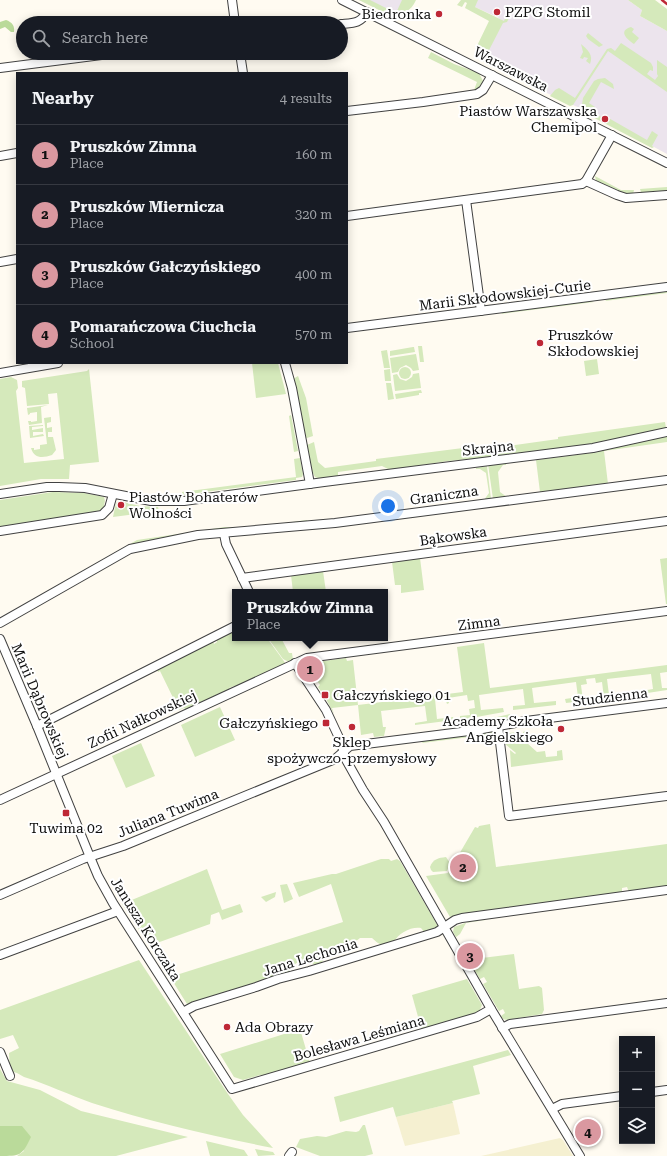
<!DOCTYPE html>
<meta charset="utf-8">
<style>
body{margin:0;font-family:"Roboto Serif",serif;background:#20242c;color:#f1f3f6}
.controls{position:absolute;right:12px;bottom:12px;display:grid;overflow:hidden;border-radius:0px;box-shadow:0 2px 10px #0003}
.controls button{width:36px;height:36px;display:grid;place-items:center;padding:0;border:0;border-bottom:1px solid #363941;background:#171b24;color:#f1f3f6;font:20px sans-serif}
.you{position:absolute;left:388px;top:506px;width:14px;height:14px;margin:-10px;border:3px solid #fff;border-radius:50%;background:#1a73e8;box-shadow:0 0 0 6px #1a73e833}
.badge{display:grid;place-items:center;width:26px;height:26px;border-radius:50%;background:#da98a0;color:#111;font-size:13px;font-weight:700}
.pin{position:absolute;translate:-50% -50%;border:2px solid #fff;box-shadow:0 1px 4px #0006}
.popup{position:absolute;left:232px;top:589px;width:156px;height:52px;box-sizing:border-box;display:grid;place-content:center;border-radius:0px;background:#171b24;filter:drop-shadow(0 1px 3px #0005);font-size:13px;white-space:nowrap;color:#9ea1a6}
.popup b{font-size:15px;color:#f1f3f6}
.popup::after{content:'';position:absolute;left:50%;top:100%;margin-left:-8px;border:8px solid transparent;border-top-color:#171b24}
.list{margin:0;padding:0;list-style:none}
h2{display:flex;justify-content:space-between;align-items:center;height:52px;margin:0;padding:0 16px;font-size:17px}
h2 small{font-size:13px;font-weight:400;color:#9ea1a6}
.list li{display:grid;grid-template-columns:26px 1fr auto;gap:12px;align-items:center;box-sizing:border-box;height:60px;padding:0 16px;border-top:1px solid #363941}
.list b{display:block;font-size:15px;white-space:nowrap}
.list p{margin:0;font-size:13px;white-space:nowrap;color:#9ea1a6}
.list em{font-size:13px;font-style:normal;color:#9ea1a6}
.icon{flex:none;width:22px;height:22px;fill:none;stroke:currentColor;stroke-width:2;stroke-linecap:round;stroke-linejoin:round}
.map{position:relative;flex:none;width:667px;height:1156px;overflow:hidden}
.search{position:absolute;background:#171b24;box-shadow:0 2px 10px #0003;left:16px;top:16px;width:332px;height:44px;display:flex;align-items:center;gap:10px;box-sizing:border-box;padding:0 14px;border-radius:22px;color:#9ea1a6;font-size:15px}
.panel{position:absolute;background:#171b24;box-shadow:0 2px 10px #0003;left:16px;top:72px;width:332px;height:292px;border-radius:0px}
.map>svg:first-child{display:block}
.industrial{fill:#ece4ed}
.farmland{fill:#f5f0d1}
.green{fill:#d5e9bb}
.forest{fill:#bada9a}
.lines{fill:none;stroke-linecap:round;stroke-linejoin:round}
.minor-casing{stroke:#424242;stroke-width:10}
.minor{stroke:#fff;stroke-width:8}
.rail{stroke:#be2836;stroke-width:2.5}
.poi-dot{fill:#be2836;stroke:#fff;stroke-width:1.5}
.labels{text-anchor:middle;dominant-baseline:central;stroke-width:4;stroke-linejoin:round;paint-order:stroke}
.poi-label{font-size:14px;fill:#0f0f0f;stroke:#fff;text-anchor:start}
.street-label{font-size:14px;fill:#0f0f0f;stroke:#fff}
</style>
<div class="map">
<svg width="667" height="1156" viewBox="0 0 667 1156">
<rect width="100%" height="100%" fill="#fffbf1"/>
<g class="industrial">
<polygon points="359,0 406,0 396,18"/>
<polygon points="474,0 628,0 642,10 640,16 667,31 667,154 602,119 581,110 580,108 573,105 571,105 479,59 499,18 475,7 473,5"/>
</g>
<g class="farmland">
<polygon points="453,1103 460,1134 405,1146 396,1117"/>
<polygon points="560,1138 563,1140 573,1156 481,1156"/>
</g>
<g class="green">
<path d="M 359,0 L 370,0 L 396,13 L 402,0 L 416,0 C 410,13 405,10 397,19 Z"/>
<polygon points="461,0 478,0 475,7 504,21 506,16 509,18 507,22 503,23 487,54 498,59 497,62 548,88 545,93 479,59 480,56 475,50 489,21 465,8 467,3 465,2 462,7 457,5"/>
<polygon points="628,0 655,0 667,9 667,31 640,16 642,10"/>
<path d="M 631,27 L 634,29 L 632,32 L 639,38 L 634,44 C 628,40 617,31 631,27 Z"/>
<polygon points="588,33 603,45 599,47 588,39 586,36"/>
<polygon points="621,43 651,63 653,67 653,71 650,70 647,74 655,80 658,76 657,74 657,60 667,67 667,92 608,51 573,105 570,106 550,96 555,90 559,88 575,98 607,49 611,48 615,51"/>
<path d="M 581,44 C 587,49 594,55 590,64 L 586,61 L 588,58 L 584,57 L 583,59 L 580,58 L 583,52 Z"/>
<path d="M 431,52 L 454,64 L 479,73 L 483,81 C 481,92 472,92 462,93 L 462,92 L 474,90 L 477,82 L 428,58 Z"/>
<polygon points="605,78 613,84 614,89 601,82 589,103 595,107 594,113 601,117 603,115 605,116 647,140 652,131 658,135 652,146 654,147 652,148 581,111 583,98 594,81 598,79"/>
<polygon points="595,176 621,190 634,190 633,194 623,194 596,181"/>
<polygon points="667,187 667,191 643,194 641,192 640,189"/>
<polygon points="667,291 667,293 605,301 608,299"/>
<polygon points="591,301 594,302 501,314 504,312"/>
<polygon points="418,346 422,346 424,362 420,362"/>
<polygon points="413,347 414,347 415,352 390,356 390,351"/>
<polygon points="387,350 390,368 384,368 381,351"/>
<polygon points="416,354 419,370 413,371 411,368 406,365 400,368 398,372 392,373 390,358"/>
<polygon points="597,359 599,374 586,376 584,361"/>
<polygon points="252,363 278,363 286,394 256,398"/>
<circle cx="405" cy="373" r="6"/>
<polygon points="89,369 99,462 70,465 69,479 41,479 0,486 0,379 11,377 17,380 18,388 16,391 24,463 64,459 57,393 48,394 49,404 27,406 25,388 22,387 22,381 87,371"/>
<polygon points="390,369 391,381 385,381 384,370"/>
<polygon points="419,373 421,388 395,391 393,375 397,374 400,379 406,381 412,377 413,374"/>
<polygon points="298,376 306,398 313,436 307,438 305,437 293,379"/>
<polygon points="386,383 391,383 394,399 388,400"/>
<polygon points="421,390 422,393 419,393 419,395 396,399 395,394"/>
<polygon points="48,405 41,407 42,423 29,425 28,421 31,421 31,422 37,421 37,412 30,413 30,414 28,415 27,408"/>
<polygon points="291,415 298,451 294,452 289,416"/>
<path d="M 51,417 L 51,422 L 47,423 L 47,428 L 52,427 L 52,432 L 48,432 L 48,437 L 53,437 L 56,450 L 52,455 C 43,458 34,459 31,448 L 34,448 L 34,450 L 40,449 L 40,445 L 47,444 L 44,418 Z"/>
<polygon points="665,422 666,428 599,446 527,455 526,452 504,456 448,461 390,470 382,466 338,472 338,476 321,479 315,477 312,471 307,445 314,442 318,462 325,468 376,461 376,459 463,448 464,452 558,439 558,437"/>
<polygon points="43,425 43,426 32,427 32,430 43,428 43,432 33,432 33,436 43,434 44,436 30,438 29,426"/>
<polygon points="667,434 667,442 604,451 608,484 540,492 536,460 599,452 599,449"/>
<polygon points="300,458 303,474 302,477 296,478 296,480 182,495 182,492 296,477 294,459"/>
<polygon points="496,463 506,463 506,465 503,465 498,472 500,492 507,497 493,499 488,464"/>
<polygon points="487,466 491,499 484,500 489,493 486,473 480,469 476,469 476,468"/>
<polygon points="53,492 84,493 104,497 105,501 104,505 106,506 100,512 0,528 0,500"/>
<polygon points="119,501 140,506 158,507 159,511 113,517 116,503"/>
<path d="M 307,520 L 308,523 L 144,543 L 51,592 L 49,590 L 137,540 L 225,527 C 252,529 281,523 307,520 Z"/>
<polygon points="420,558 424,590 401,593 401,585 395,585 392,562"/>
<polygon points="667,558 667,604 666,604 660,559"/>
<polygon points="323,571 326,592 293,592 291,575"/>
<polygon points="235,630 235,638 267,638 286,664 236,687 234,686 229,688 231,690 186,710 184,708 179,710 160,671 158,672 157,670 213,641 214,644 217,642 217,639"/>
<polygon points="268,638 281,638 289,653 292,653 293,660 289,662 283,659"/>
<polygon points="484,643 490,688 667,665 667,672 660,673 662,688 667,688 667,690 641,694 641,691 653,689 651,674 607,679 609,695 631,692 631,695 604,698 602,682 596,683 595,678 586,679 587,684 581,685 583,701 566,703 565,699 578,697 576,682 532,688 534,703 556,701 556,705 513,710 513,706 525,705 523,689 479,695 481,710 503,708 504,712 460,720 460,716 470,715 469,709 475,708 474,700 468,701 467,695 448,698 449,703 447,704 445,698 435,699 437,719 453,717 454,720 415,725 415,723 427,721 425,706 381,711 383,727 386,727 384,736 374,737 373,733 361,735 358,705 332,708 334,714 325,697 327,696 325,693 323,694 318,687 320,685 312,674 309,676 307,671 307,665 310,663 346,658 347,661 353,660 358,705 463,692 457,647"/>
<polygon points="220,707 235,740 195,757 181,725"/>
<polygon points="510,714 511,720 485,725 484,720"/>
<polygon points="550,722 550,725 529,728 530,725"/>
<polygon points="493,731 496,736 491,737 486,735 422,743 424,740"/>
<polygon points="525,731 527,743 537,752 545,751 546,757 557,756 557,751 562,750 563,760 511,767 510,750 515,754 516,753 505,744 504,739 508,733 520,732 520,735 515,736 516,740 519,739 522,742 525,742 523,732"/>
<polygon points="141,743 155,776 126,788 112,756"/>
<polygon points="490,824 496,867 667,844 667,887 629,892 627,887 622,888 622,893 454,918 452,916 450,917 426,876 448,873 475,827 478,828 479,826"/>
<path d="M 446,857 L 450,863 L 447,871 L 433,872 L 431,870 L 430,867 C 433,859 438,858 446,857 Z"/>
<path d="M 381,859 L 389,859 L 391,861 L 397,859 L 400,861 L 439,928 L 425,933 L 421,928 C 412,926 398,933 394,942 C 382,946 382,947 372,938 L 360,938 L 355,942 L 350,950 C 339,952 327,952 321,964 L 316,965 C 313,964 309,961 307,961 C 298,959 290,967 288,974 L 187,1004 L 170,977 L 343,922 L 331,884 L 299,897 L 293,883 L 332,874 L 336,874 Z"/>
<polygon points="207,869 222,910 240,904 243,912 222,920 219,912 211,915 210,924 154,944 152,939 143,936 122,904"/>
<polygon points="287,884 293,899 284,903 280,885"/>
<polygon points="276,892 275,897 266,902 261,897"/>
<polygon points="492,919 466,923 460,934 456,937 453,932 454,927 468,922"/>
<polygon points="514,954 519,989 539,986 542,988 544,1010 542,1014 507,1020 503,1019 501,1016 505,1013 503,1009 499,1011 483,984 487,982 484,977 480,979 468,959 473,957 474,959"/>
<path d="M 139,960 L 228,1094 L 243,1115 L 273,1148 C 212,1136 151,1122 92,1103 C 69,1095 47,1084 24,1077 L 17,1073 L 10,1071 L 9,1053 L 19,1048 L 13,1035 L 0,1039 L 0,1010 Z"/>
<polygon points="467,979 482,1005 478,1014 422,1031 412,995"/>
<polygon points="300,1029 310,1063 264,1077 260,1075 243,1080 234,1077 220,1054"/>
<polygon points="508,1050 511,1055 473,1066 480,1094 452,1101 453,1103 396,1117 393,1107 340,1122 334,1097"/>
<polygon points="0,1069 7,1081 40,1090 81,1111 188,1137 116,1156 17,1156 24,1151 3,1126 0,1126"/>
<polygon points="363,1125 365,1125 373,1154 365,1156 320,1156 296,1147 300,1139 317,1136 326,1137 346,1131 356,1132 359,1131"/>
<polygon points="206,1141 244,1150 248,1156 210,1156"/>
<polygon points="255,1149 273,1152 275,1155 258,1156"/>
</g>
<g class="forest">
<path d="M 6,20 C 12,22 15,26 14,32 L 11,32 L 5,27 L 0,29 L 0,22 Z"/>
<path d="M 0,1126 L 22,1126 L 31,1137 C 22,1156 20,1156 0,1156 Z"/>
</g>
<g class="lines">
<defs>
<g id="minor">
<polyline points="232,0 235,23"/>
<polyline points="342,0 667,163"/>
<path d="M 341,24 C 353,23 360,24 367,12"/>
<polyline points="240,53 243,73"/>
<polyline points="0,68 117,53"/>
<polyline points="347,111 423,102 477,94 483,90 492,75"/>
<polyline points="0,156 17,153"/>
<polyline points="586,181 617,195 626,198 667,195"/>
<polyline points="466,200 481,311"/>
<polyline points="347,216 582,184 586,181 612,135"/>
<polyline points="0,262 17,259"/>
<polyline points="347,328 667,287"/>
<polyline points="285,363 292,388 310,484"/>
<polyline points="0,373 58,363"/>
<polyline points="0,494 47,487 59,487 85,488 151,501 184,501 324,482 593,448 667,432"/>
<polyline points="0,531 102,515 109,508 113,494"/>
<polyline points="224,534 226,544 249,592"/>
<polyline points="242,578 667,521"/>
<polyline points="0,623 130,549 198,535 335,523 667,480"/>
<polyline points="0,639 37,726 90,857 98,876 113,903 232,1089 477,1017 491,1009"/>
<polyline points="295,663 326,710 341,742 345,758 363,790 384,822 491,1009 580,1156"/>
<polyline points="37,726 235,626"/>
<polyline points="498,726 509,816 667,796"/>
<polyline points="0,800 307,658 667,611"/>
<polyline points="0,895 83,859 123,846 335,759 350,746 477,730 526,721 667,703"/>
<polyline points="0,955 118,911"/>
<polyline points="183,1012 194,1006 256,987 278,979 309,971 437,932 455,920 462,918 667,890"/>
<polyline points="502,1028 510,1024 667,1003"/>
<polyline points="0,1052 10,1076"/>
<polyline points="652,1092 667,1090"/>
<polyline points="552,1109 562,1104 622,1096"/>
<polyline points="289,1156 292,1152"/>
</g>
</defs>
<use href="#minor" class="minor-casing"/>
<use href="#minor" class="minor"/>
<polyline class="rail" points="662,0 667,4"/>
</g>
<g class="poi-dot">
<circle cx="497" cy="12" r="4"/>
<circle cx="439" cy="14" r="4"/>
<circle cx="605" cy="119" r="4"/>
<circle cx="540" cy="343" r="4"/>
<circle cx="121" cy="505" r="4"/>
<rect x="321" y="691" width="8" height="8" rx="2"/>
<rect x="322" y="719" width="8" height="8" rx="2"/>
<circle cx="352" cy="727" r="4"/>
<circle cx="561" cy="729" r="4"/>
<rect x="62" y="809" width="8" height="8" rx="2"/>
<circle cx="227" cy="1027" r="4"/>
</g>
<g class="labels">
<g class="poi-label">
<text x="505" y="12">PZPG Stomil</text>
<text x="431" y="14" text-anchor="end">Biedronka</text>
<text x="597" y="111" text-anchor="end">Piastów Warszawska<tspan x="597" dy="16">Chemipol</tspan></text>
<text x="548" y="335">Pruszków<tspan x="548" dy="16">Skłodowskiej</tspan></text>
<text x="129" y="497">Piastów Bohaterów<tspan x="129" dy="16">Wolności</tspan></text>
<text x="333" y="695">Gałczyńskiego 01</text>
<text x="553" y="721" text-anchor="end">Academy Szkoła<tspan x="553" dy="16">Angielskiego</tspan></text>
<text x="318" y="723" text-anchor="end">Gałczyńskiego</text>
<text x="352" y="742" text-anchor="middle">Sklep<tspan x="352" dy="16">spożywczo-przemysłowy</tspan></text>
<text x="66" y="828" text-anchor="middle">Tuwima 02</text>
<text x="235" y="1027">Ada Obrazy</text>
</g>
<g class="street-label">
<text transform="translate(511 69) rotate(27)">Warszawska</text>
<text transform="translate(505 295) rotate(-7)">Marii Skłodowskiej-Curie</text>
<text transform="translate(488 448) rotate(-6)">Skrajna</text>
<text transform="translate(444 495) rotate(-8)">Graniczna</text>
<text transform="translate(453 536) rotate(-8)">Bąkowska</text>
<text transform="translate(479 623) rotate(-7)">Zimna</text>
<text transform="translate(610 697) rotate(-7)">Studzienna</text>
<text transform="translate(40 701) rotate(67)">Marii Dąbrowskiej</text>
<text transform="translate(142 719) rotate(-25)">Zofii Nałkowskiej</text>
<text transform="translate(168 813) rotate(-22)">Juliana Tuwima</text>
<text transform="translate(146 929) rotate(58)">Janusza Korczaka</text>
<text transform="translate(310 957) rotate(-17)">Jana Lechonia</text>
<text transform="translate(359 1038) rotate(-16)">Bolesława Leśmiana</text>
</g>
</g>
</svg>
<div class="controls">
<button>+</button>
<button>−</button>
<button><svg class="icon" aria-label="layers" viewBox="0 0 24 24"><path d="M12 4l9 5-9 5-9-5zM3 14l9 5 9-5"/></svg></button>
</div>
<div class="you"></div>
<div class="pin badge" style="left:310px;top:669px">1</div>
<div class="popup"><b>Pruszków Zimna</b>Place</div>
<div class="pin badge" style="left:463px;top:867px">2</div>
<div class="pin badge" style="left:470px;top:956px">3</div>
<div class="pin badge" style="left:588px;top:1132px">4</div>
<div class="search"><svg class="icon" aria-label="search" viewBox="0 0 24 24"><circle cx="10" cy="10" r="6"/><path d="M15 15l6 6"/></svg>Search here</div>
<section class="panel">
<h2>Nearby<small>4 results</small></h2>
<ul class="list">
<li><span class="badge">1</span><div><b>Pruszków Zimna</b><p>Place</p></div><em>160 m</em></li>
<li><span class="badge">2</span><div><b>Pruszków Miernicza</b><p>Place</p></div><em>320 m</em></li>
<li><span class="badge">3</span><div><b>Pruszków Gałczyńskiego</b><p>Place</p></div><em>400 m</em></li>
<li><span class="badge">4</span><div><b>Pomarańczowa Ciuchcia</b><p>School</p></div><em>570 m</em></li>
</ul>
</section>
</div>
